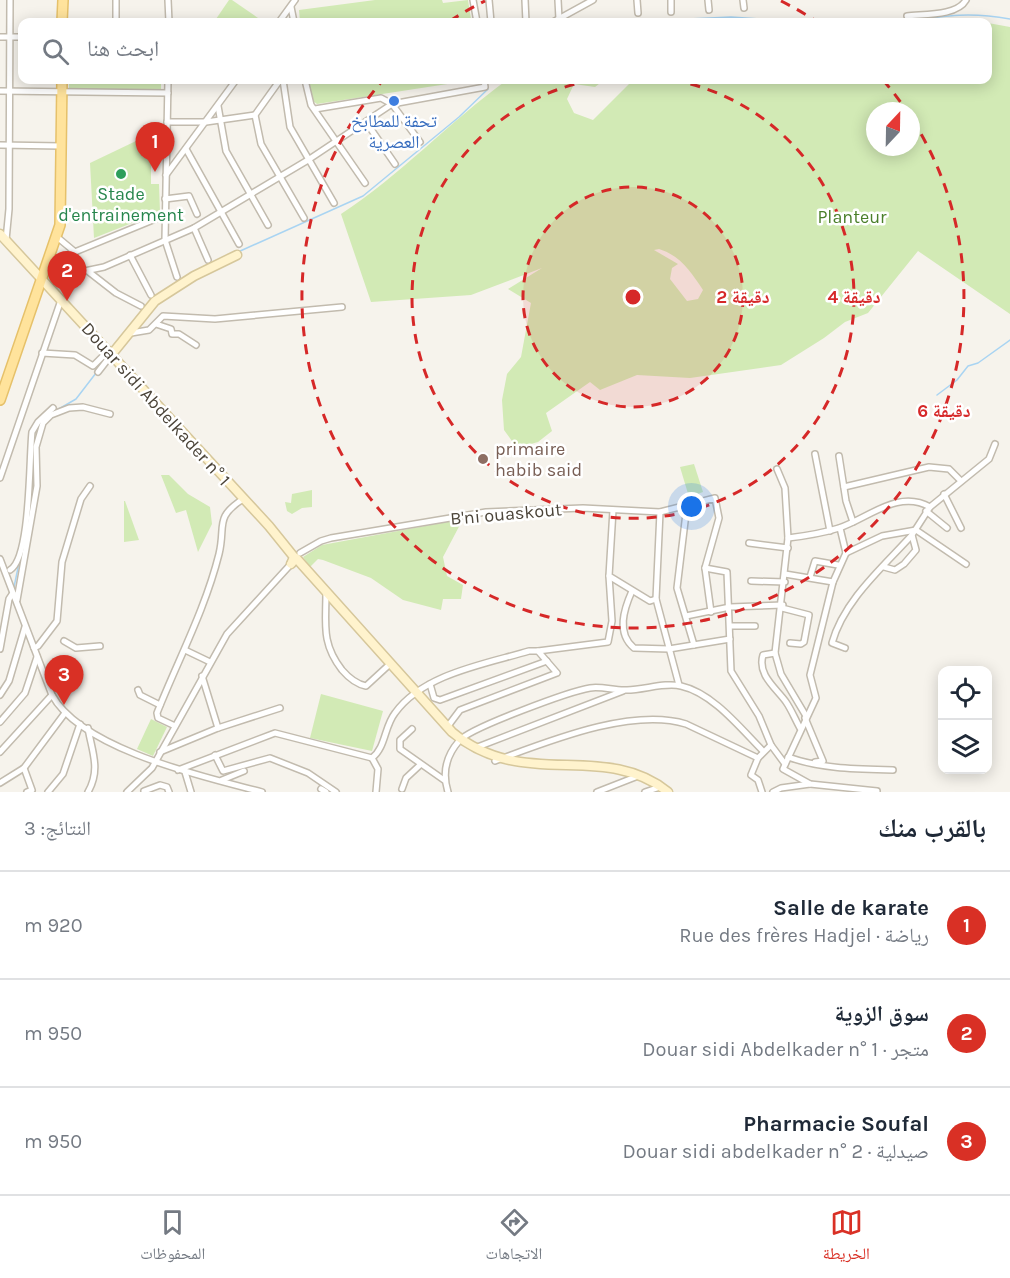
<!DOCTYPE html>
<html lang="ar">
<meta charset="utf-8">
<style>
body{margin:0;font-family:Karla,"Noto Naskh Arabic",sans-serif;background:#f6f6f7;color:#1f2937;direction:rtl}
.controls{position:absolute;right:18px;bottom:18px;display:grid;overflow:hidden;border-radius:12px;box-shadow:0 3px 15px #0003}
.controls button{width:54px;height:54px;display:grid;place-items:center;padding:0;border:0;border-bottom:2px solid #e0e1e3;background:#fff;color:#1f2937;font:30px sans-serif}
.compass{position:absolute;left:866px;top:102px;width:54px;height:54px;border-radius:50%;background:#fff;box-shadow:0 3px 15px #0003;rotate:22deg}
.you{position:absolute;left:692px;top:507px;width:21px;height:21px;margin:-15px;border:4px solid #fff;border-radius:50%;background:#1a73e8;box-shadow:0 0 0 9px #1a73e833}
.badge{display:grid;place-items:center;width:39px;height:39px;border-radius:50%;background:#d93025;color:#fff;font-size:20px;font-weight:700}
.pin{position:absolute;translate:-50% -50px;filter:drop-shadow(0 2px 3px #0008)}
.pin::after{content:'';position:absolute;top:32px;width:21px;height:18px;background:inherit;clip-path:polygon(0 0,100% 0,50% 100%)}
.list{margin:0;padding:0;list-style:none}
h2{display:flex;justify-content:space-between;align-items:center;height:78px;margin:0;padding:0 24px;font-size:26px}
h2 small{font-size:20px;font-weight:400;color:#747a83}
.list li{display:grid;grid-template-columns:39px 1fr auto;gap:18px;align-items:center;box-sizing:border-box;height:108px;padding:0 24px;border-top:2px solid #e0e1e3}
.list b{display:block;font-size:22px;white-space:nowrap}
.list p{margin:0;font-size:20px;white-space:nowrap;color:#747a83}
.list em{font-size:20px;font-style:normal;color:#747a83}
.icon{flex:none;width:33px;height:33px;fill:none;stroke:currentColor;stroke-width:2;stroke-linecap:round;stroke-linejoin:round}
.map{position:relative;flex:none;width:1010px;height:792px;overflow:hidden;direction:ltr}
.search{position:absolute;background:#fff;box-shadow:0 3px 15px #0003;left:18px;right:18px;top:18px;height:66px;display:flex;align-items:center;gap:15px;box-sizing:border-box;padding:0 21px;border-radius:12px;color:#747a83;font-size:22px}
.sheet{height:402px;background:#fff}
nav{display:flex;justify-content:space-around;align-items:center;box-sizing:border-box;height:84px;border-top:2px solid #e0e1e3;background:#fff;font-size:16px;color:#747a83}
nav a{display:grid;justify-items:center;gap:3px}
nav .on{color:#d93025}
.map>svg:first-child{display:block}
.green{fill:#d2eab5;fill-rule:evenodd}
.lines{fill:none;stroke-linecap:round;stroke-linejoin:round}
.stream{stroke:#a9d4f2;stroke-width:1.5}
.street-casing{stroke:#c2bbae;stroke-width:8}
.secondary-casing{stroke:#d6c79b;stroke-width:11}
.primary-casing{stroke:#e6c16a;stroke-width:12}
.street{stroke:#fff;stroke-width:5}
.secondary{stroke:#fff3cd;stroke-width:8}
.primary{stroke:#ffe39c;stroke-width:9}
.ring{fill:none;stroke:#d62828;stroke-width:3;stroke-dasharray:10 8}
.shop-dot{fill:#3f7fe0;stroke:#fff;stroke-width:2}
.leisure-dot{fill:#2e9e5b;stroke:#fff;stroke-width:2}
.education-dot{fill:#8d6e63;stroke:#fff;stroke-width:2}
.labels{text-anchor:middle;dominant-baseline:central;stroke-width:5;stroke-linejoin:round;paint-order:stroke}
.shop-label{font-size:18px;fill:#366cbe;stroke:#fff}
.leisure-label{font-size:18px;fill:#27864d;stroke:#fff}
.park-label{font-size:18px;fill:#4a7f2a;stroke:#fff}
.street-label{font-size:18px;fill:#4b4439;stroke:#fff}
.education-label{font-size:18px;fill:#785e54;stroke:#fff;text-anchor:start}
.centre{fill:#d62828;stroke:#fff;stroke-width:3}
.ring-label{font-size:18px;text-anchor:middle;font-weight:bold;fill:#d62828;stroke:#fff;stroke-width:5;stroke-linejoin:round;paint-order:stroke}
</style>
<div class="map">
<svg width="1010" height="792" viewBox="0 0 1010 792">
<rect width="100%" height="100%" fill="#f6f3ec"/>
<g class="green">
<polygon points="229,0 232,0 261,20 221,22 216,19"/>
<polygon points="375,0 442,0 443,3 468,0 471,19 467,20 467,22 300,22 299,10"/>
<path d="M 988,23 L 1010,27 L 1010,314 L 918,251 L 868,313 L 845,322 L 824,338 L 781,365 L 690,378 L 637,375 L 600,390 L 590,382 L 546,413 L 552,431 L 538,442 L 517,448 L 504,430 L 502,400 L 507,374 L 521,357 L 531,303 L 508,289 L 542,268 L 471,295 L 371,302 L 341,214 C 401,175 449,122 507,80 L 604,80 L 595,87 L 574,84 L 567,99 L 574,113 L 593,120 L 633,80 L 988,80 ZM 875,111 L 911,111 L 911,147 L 875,147 ZM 659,249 C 681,256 691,272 703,290 L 698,299 L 687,301 L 670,279 L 672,268 L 678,264 L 654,250 Z"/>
<rect x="69" y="80" width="92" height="9"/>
<polygon points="307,80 453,80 454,83 317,104 313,101"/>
<polygon points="159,130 159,159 151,160 151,184 159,184 160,212 94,238 90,163"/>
<polygon points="694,464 703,492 689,497 680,467"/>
<polygon points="161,475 169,475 188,494 210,507 212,524 198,552 186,510 176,513"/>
<polygon points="312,490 312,507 302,508 292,514 287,511 285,502 291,503 292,494"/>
<polygon points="124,501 125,501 139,540 124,542"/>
<polygon points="463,519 443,557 447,576 463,585 461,599 443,599 441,610 403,600 371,578 323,560 318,559 310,567 303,557 322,545"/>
<polygon points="321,694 383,711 372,751 310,738"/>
<polygon points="151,719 167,727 153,756 137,749"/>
</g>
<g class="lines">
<g class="stream">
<polyline points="624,22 731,17 801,22"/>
<path d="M 909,22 C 947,15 971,12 1010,19"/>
<polyline points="496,83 499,80"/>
<polyline points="238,252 363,196 459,117 488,89"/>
<polyline points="937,395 957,380 968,366 978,363 1010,340"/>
<polyline points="57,410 76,399 96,373"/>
<polyline points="30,505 32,477"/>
<polyline points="14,587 19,563"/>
</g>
<defs>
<g id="street">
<polyline points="168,0 169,22"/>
<polyline points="473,0 477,22"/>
<polyline points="489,0 491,22"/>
<polyline points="525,0 526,22"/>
<polyline points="558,0 559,19"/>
<polyline points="637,0 638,13"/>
<polyline points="671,0 671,12"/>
<polyline points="708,0 709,10"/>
<polyline points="743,0 744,8"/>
<polyline points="291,7 294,22"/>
<path d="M 907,16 C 924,14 957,16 966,0"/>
<polyline points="116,22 116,0"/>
<polyline points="279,22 295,0"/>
<polyline points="553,22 593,0"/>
<polyline points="0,37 22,37"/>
<polyline points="168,80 165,240 177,277"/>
<polyline points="280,80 255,115 261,144 304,218"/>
<polyline points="283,80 290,127 334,203"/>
<polyline points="305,80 311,105 365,183"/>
<polyline points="0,91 168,93"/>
<polyline points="218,106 226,151 268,225"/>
<polyline points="315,109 381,98 392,104 420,142"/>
<polyline points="167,122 206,122 255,115"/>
<polyline points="366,122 395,164"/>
<polyline points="0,145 61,146"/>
<polyline points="186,149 239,244"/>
<polyline points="166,175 236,80"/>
<polyline points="165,199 189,196 197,214"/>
<polyline points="194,228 208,260"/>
<polyline points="57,237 75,252"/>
<polyline points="6,240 9,209 10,0"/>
<polyline points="130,255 151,295"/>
<polyline points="48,263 61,269 80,272 104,267 194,228 308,160 392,104 485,87 484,80"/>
<polyline points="48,263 165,215"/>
<polyline points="89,272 116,293 141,306"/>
<polyline points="156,324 171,329 172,334 179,334 196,345"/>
<polyline points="131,333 149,330 163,316 215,319 342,307"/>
<polyline points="42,353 75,355 93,366 108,351"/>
<polyline points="98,372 112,354"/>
<polyline points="815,454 830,531"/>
<polyline points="839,456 846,501 853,522"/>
<polyline points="777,469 785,488 788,538 775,653 781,674 806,716"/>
<polyline points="0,478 61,300"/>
<polyline points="844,487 929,467 949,469 961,481"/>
<polyline points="944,494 961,528"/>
<polyline points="687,505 677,588 694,645"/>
<polyline points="613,510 609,576 650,601 656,599"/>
<polyline points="926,511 947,528"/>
<polyline points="660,512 656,599 679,685"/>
<polyline points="840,528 846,553 833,582 810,675 816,698 783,769 810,784 877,791"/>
<path d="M 788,538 C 805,536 823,533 839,528 C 869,518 898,489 930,507"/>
<polyline points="749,543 788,548"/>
<polyline points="300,553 321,541 331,538 486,512 583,508 660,512 715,498 719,518 705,568 711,612"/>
<polyline points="846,553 882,536 916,530 966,564"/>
<path d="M 0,559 L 52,695 C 82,750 205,777 262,792"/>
<polyline points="884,567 895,570 904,564 916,550 912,535 930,507 989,459 995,444"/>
<polyline points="705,568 727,572 731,671 759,716 771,745 785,764"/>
<path d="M 10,570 C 31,558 29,458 32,432 L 38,422 L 53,408"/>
<polyline points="785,574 833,582"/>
<polyline points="810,577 815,561 838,565"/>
<polyline points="751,581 785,582"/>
<path d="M 632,591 C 624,609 616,633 634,648 L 669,649 L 730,639"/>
<path d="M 326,592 C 326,624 321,643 342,670 C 348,677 356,684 366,686 L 391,663"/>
<polyline points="17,600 37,486 36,447 43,423 51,415 69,408 83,407 110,414"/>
<polyline points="782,608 809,615 804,642 801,644 790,643"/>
<polyline points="686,616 730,607 783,605"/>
<polyline points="730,626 755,626"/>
<polyline points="64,641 76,648 100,646"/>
<polyline points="34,648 38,646 57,621 62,562 81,499 90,486"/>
<path d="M 845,648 L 832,643 C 844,600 883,567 912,535"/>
<polyline points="0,649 9,599 13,593"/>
<polyline points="185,650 210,662"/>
<polyline points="538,651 608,642 612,621 609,576"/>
<path d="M 775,653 L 763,655 C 757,675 776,688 786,702 C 791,709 795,719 800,728"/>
<polyline points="202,676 218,728"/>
<polyline points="430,684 434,698 440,700 547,661"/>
<polyline points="138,690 140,695 160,705"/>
<polyline points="0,695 9,681 25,627"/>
<polyline points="805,718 823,761 815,762"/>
<polyline points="0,722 25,693 37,657"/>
<path d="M 175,726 L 158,718 L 157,713 C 178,660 205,610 219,554 C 226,525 214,518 243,499"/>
<path d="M 88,728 C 92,752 101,769 88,792"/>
<polyline points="412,729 400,740 400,749 444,780"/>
<polyline points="475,748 623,691"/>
<polyline points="0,752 52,695"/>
<polyline points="160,752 218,728 280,708"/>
<polyline points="215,755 223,771 270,758 308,773 336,792"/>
<path d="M 788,757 C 822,769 857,769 893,770"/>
<polyline points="372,758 378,769 376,792"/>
<polyline points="758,758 751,775 758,780 762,792"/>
<path d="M 495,761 C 547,742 631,707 686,724 L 758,758 L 771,745"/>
<polyline points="24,768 32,790 27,792"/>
<path d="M 178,770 L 275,733 L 372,758 C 386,747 384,727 395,713 C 423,674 485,664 529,651 L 538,651 L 557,673 L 460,710 L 448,726"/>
<polyline points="185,772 191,792"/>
<polyline points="222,780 244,771"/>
<polyline points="0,783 24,768 65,713"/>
<polyline points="321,789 326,792"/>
<polyline points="402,789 406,778 420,765"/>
<polyline points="144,791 160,785 167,787 169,792"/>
<polyline points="48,792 63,774 80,724"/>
<polyline points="127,792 152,768 227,634 291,564"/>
<path d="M 448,792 C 442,773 446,756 459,741 C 469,728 571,691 590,688 C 602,686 615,691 627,690 C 644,690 665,682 681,686 C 713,693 741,729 763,751"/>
<polyline points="597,792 638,776"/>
<polyline points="645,792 660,787"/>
<polyline points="773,792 781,788 810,784"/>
</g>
<g id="secondary">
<polyline points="0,234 269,526 294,557 292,562"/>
<polyline points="112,354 155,301 194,276 237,255"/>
<path d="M 291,564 L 296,558 L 452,732 C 524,792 603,740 668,792"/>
</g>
<g id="primary">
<polyline points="62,22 63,0"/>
<polyline points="0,400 60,225 62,80"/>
</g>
</defs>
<use href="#street" class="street-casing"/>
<use href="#secondary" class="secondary-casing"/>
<use href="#primary" class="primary-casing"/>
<use href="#street" class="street"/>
<use href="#secondary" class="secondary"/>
<use href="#primary" class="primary"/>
</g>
<circle cx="633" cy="297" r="110" fill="#d62828" fill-opacity=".12"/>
<g class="ring">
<circle cx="633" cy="297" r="110"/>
<path d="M673 80A221 221 0 1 1 593 80"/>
<path d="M450 21A331 331 0 0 1 485 1M781 1A331 331 0 0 1 816 21M883 80A331 331 0 0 1 906 110M912 119A331 331 0 1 1 383 80"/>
</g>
<circle class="shop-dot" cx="394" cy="101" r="6"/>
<circle class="leisure-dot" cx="121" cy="174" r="6"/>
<circle class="education-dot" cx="483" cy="459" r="6"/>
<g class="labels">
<g class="shop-label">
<text x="394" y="121">تحفة للمطابخ<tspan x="394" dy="21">العصرية</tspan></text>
</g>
<g class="leisure-label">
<text x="121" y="194">Stade<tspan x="121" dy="21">d'entrainement</tspan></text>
</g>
<g class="park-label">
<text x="852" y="217">Planteur</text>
</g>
<g class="street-label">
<text transform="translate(156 404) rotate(48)">Douar sidi Abdelkader n° 1</text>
<text transform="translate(506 514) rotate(-5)">B'ni ouaskout</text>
</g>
<g class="education-label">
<text x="495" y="449">primaire<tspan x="495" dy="21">habib said</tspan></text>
</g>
</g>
<circle cx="633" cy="297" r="9" class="centre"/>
<g class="ring-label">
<text x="743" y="303">2 دقيقة</text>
<text x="854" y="303">4 دقيقة</text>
<text x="944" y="417">6 دقيقة</text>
</g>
</svg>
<div class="controls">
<button><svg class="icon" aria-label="locate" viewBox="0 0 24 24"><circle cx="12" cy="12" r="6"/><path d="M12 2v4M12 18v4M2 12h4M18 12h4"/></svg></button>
<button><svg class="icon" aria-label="layers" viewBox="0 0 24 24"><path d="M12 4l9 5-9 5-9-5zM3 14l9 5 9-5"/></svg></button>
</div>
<svg class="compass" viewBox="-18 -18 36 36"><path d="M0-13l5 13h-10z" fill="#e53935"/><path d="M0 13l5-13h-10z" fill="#747a83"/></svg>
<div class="you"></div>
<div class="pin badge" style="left:155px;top:172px">1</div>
<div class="pin badge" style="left:67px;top:301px">2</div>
<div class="pin badge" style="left:64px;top:705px">3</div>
<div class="search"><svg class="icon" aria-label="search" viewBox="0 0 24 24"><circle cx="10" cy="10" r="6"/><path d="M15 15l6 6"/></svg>ابحث هنا</div>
</div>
<section class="sheet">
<h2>بالقرب منك<small>النتائج: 3</small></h2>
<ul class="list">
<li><span class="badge">1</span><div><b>Salle de karate</b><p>رياضة · Rue des frères Hadjel</p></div><em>920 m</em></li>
<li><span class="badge">2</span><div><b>سوق الزوية</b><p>متجر · Douar sidi Abdelkader n° 1</p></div><em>950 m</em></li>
<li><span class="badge">3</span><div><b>Pharmacie Soufal</b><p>صيدلية · Douar sidi abdelkader n° 2</p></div><em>950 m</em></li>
</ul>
</section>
<nav>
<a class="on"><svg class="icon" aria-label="map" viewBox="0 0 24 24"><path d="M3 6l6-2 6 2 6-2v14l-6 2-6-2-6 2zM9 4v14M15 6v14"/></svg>الخريطة</a>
<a><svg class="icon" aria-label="directions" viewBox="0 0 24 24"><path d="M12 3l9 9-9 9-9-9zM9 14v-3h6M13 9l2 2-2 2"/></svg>الاتجاهات</a>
<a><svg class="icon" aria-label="saved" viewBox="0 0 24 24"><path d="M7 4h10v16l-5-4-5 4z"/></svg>المحفوظات</a>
</nav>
